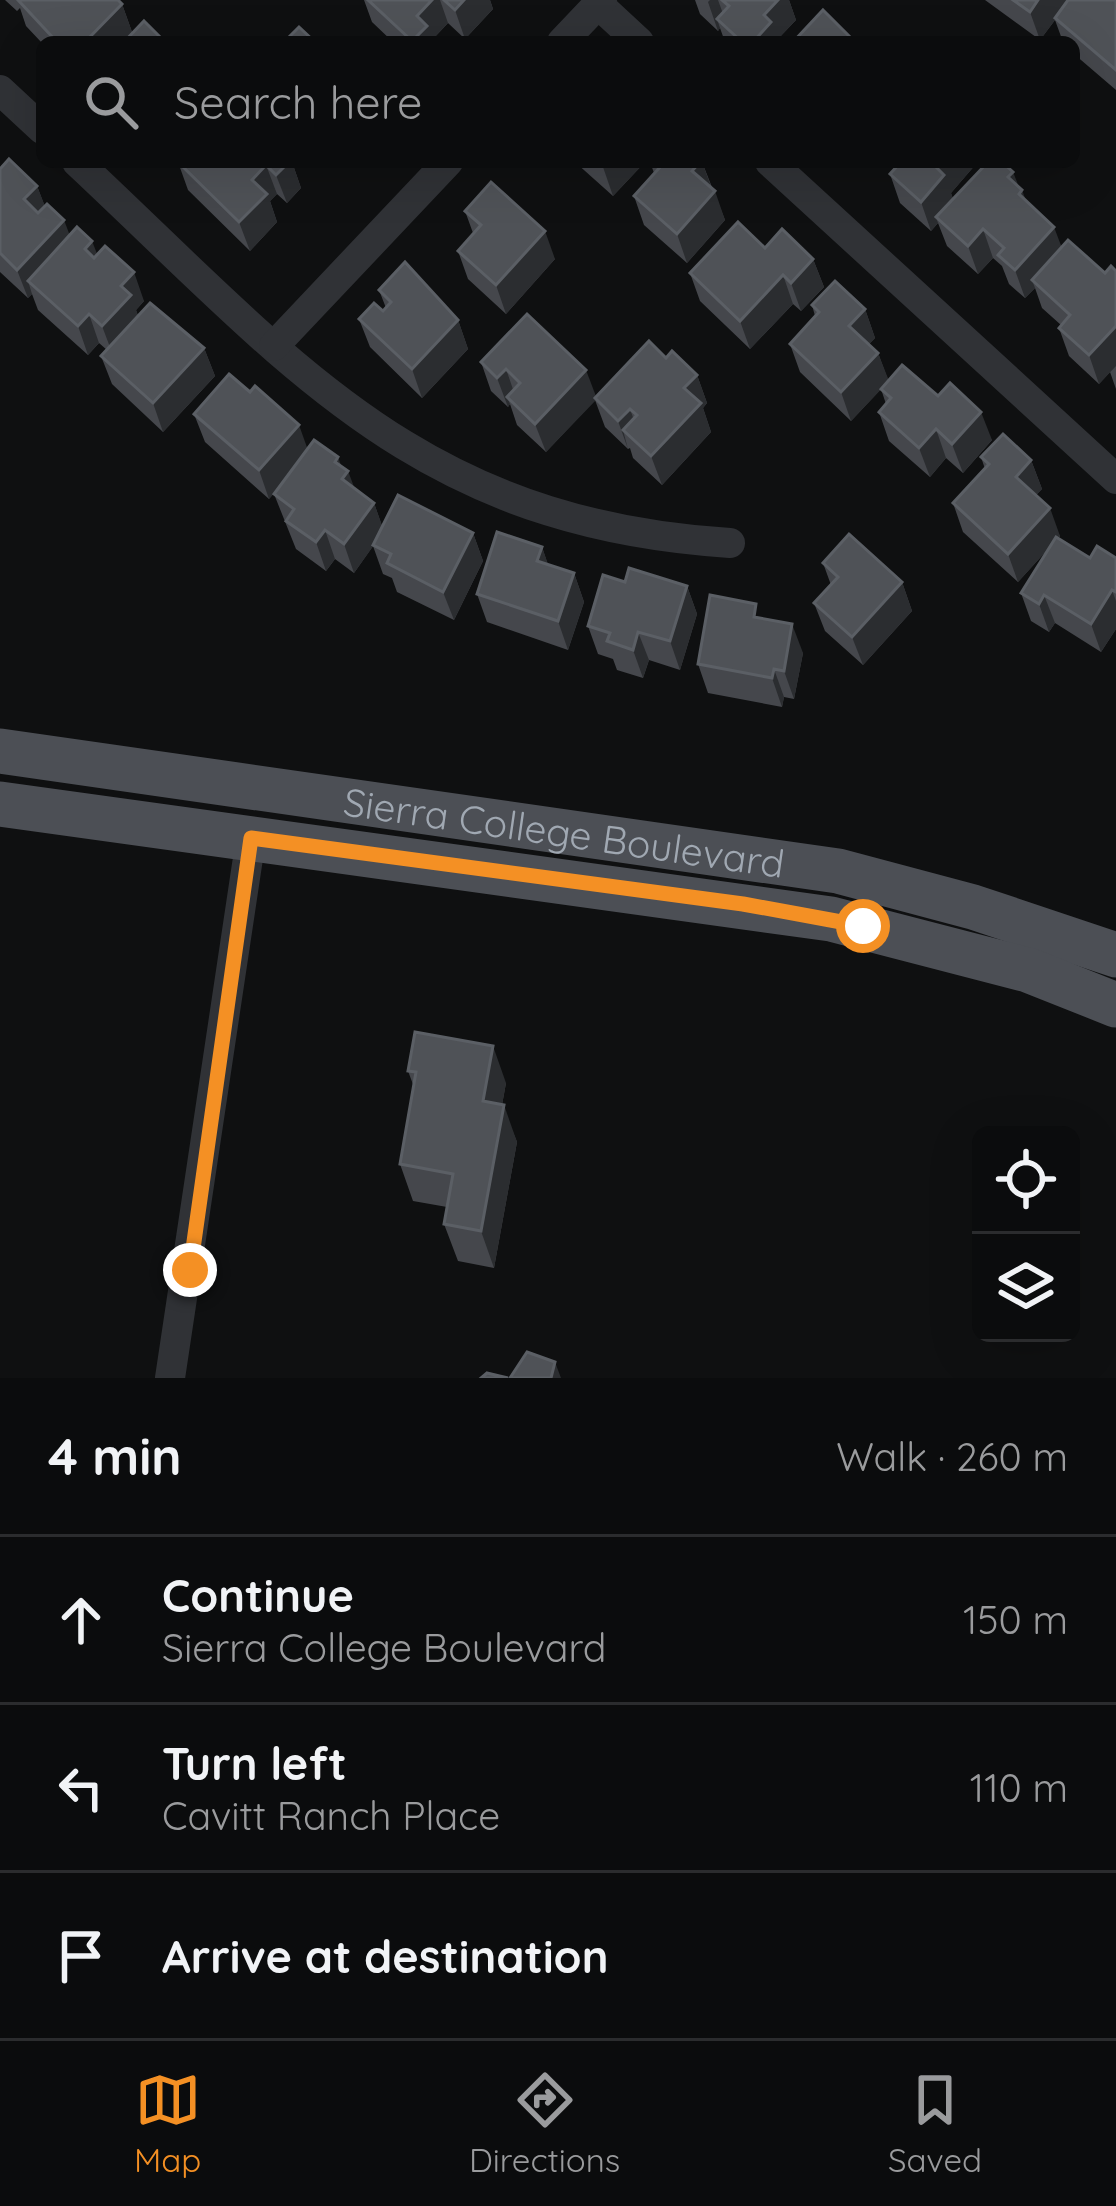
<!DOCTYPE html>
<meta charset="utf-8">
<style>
body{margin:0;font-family:Quicksand,sans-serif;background:#191a1b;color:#f1f3f6}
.controls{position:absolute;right:36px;bottom:36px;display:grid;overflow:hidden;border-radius:18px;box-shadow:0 12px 48px #0002}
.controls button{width:108px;height:108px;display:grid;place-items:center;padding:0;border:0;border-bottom:3px solid #2b2c2e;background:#0b0c0d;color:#f1f3f6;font:60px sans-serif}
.stop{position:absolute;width:36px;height:36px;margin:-27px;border:9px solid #f49024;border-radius:50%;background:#fff}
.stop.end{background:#f49024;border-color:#fff;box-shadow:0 3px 12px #0008}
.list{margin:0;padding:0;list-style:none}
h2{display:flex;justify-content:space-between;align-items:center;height:156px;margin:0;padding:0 48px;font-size:51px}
h2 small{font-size:39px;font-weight:400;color:#9a9b9d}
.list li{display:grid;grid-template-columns:78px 1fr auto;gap:36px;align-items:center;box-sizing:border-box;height:168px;padding:0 48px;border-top:3px solid #2b2c2e}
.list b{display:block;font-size:45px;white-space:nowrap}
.list p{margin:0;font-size:39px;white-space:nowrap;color:#9a9b9d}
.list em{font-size:39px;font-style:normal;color:#9a9b9d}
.icon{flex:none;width:66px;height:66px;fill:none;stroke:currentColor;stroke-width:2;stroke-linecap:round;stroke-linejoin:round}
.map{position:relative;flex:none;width:1116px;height:1378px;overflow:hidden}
.search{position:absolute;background:#0b0c0d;box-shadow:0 12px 48px #0002;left:36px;right:36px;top:36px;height:132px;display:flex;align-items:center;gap:30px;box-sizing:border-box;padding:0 42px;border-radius:18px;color:#9a9b9d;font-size:45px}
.sheet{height:660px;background:#0b0c0d}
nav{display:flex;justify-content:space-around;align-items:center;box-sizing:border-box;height:168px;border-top:3px solid #2b2c2e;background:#0b0c0d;font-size:33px;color:#9a9b9d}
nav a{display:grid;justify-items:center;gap:6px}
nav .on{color:#f49024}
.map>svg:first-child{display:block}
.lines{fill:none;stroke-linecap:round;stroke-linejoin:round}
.minor{stroke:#303236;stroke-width:30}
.primary{stroke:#4c4f55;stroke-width:45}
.wall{fill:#45474c}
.shaded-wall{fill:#2b2d30}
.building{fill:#4f5257;stroke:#5b5f65;stroke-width:3}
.route{stroke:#f49024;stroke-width:15}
.labels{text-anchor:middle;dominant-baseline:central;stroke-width:9;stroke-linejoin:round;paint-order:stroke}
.street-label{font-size:39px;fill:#a0a8b2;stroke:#0b0b0c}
</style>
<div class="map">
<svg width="1116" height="1378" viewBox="0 0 1116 1378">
<rect width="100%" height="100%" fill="#0f1011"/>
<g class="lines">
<g class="minor">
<polyline points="598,4 639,42"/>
<polyline points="562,42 602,0"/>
<polyline points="0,90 42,129"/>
<path d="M 77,162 C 291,362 416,523 730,543"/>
<polyline points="770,162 1116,479"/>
<polyline points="274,346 448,162"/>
<polyline points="170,1378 251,838"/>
</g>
<g class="primary">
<path id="s1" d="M 0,751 L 838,871 L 973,907 L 1116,955"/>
<polyline points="0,804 831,919 1028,970 1116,1005"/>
</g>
</g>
<g class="wall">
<polygon points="5,0 118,0 122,4 132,32 123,42 42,43 26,26 20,8 17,11"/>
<polygon points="364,0 490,0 493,9 465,39 448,23 432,40 433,42 393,42 372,22"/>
<polygon points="695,0 789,0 796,20 777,40 778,42 725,42 720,28 718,31 700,14"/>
<polygon points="985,0 1116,0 1116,90 1074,54 1074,42 1063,42 1055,20 1040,40"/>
<polygon points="178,162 292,162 301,188 287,203 277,194 270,201 277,222 250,251 188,190"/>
<polygon points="575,162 645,162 613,196"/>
<polygon points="650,162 702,162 725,220 687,263 644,225 634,196 654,173"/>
<polygon points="889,162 976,162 976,164 951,193 953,199 1019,187 1026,201 1062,247 1105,273 1116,271 1116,389 1110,372 1099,384 1069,356 1059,328 1061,325 1042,308 1035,288 1025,298 1009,284 1002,266 993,258 978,274 947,246 938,223 931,231 900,203 890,174 896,168"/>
<polygon points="0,169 37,186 45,207 70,235 97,255 144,301 136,310 138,316 204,348 215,376 163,432 112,384 101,356 107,350 99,343 88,355 38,310 32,294 28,298 0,272"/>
<polygon points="465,211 555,259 506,314 468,279 458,251 473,233"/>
<polygon points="765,248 813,259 824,287 801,311 793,304 750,349 700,301 690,273"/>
<polygon points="379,290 458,320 468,349 422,398 370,347 359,319 383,311 386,308"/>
<polygon points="812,305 865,309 875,338 869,344 878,353 888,380 938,396 992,440 963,473 946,458 930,477 889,441 879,412 886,404 881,389 851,421 800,372 790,344 815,316"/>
<polygon points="666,358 697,375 707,403 703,408 711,432 662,485 633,458 630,448 628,449 605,427 595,400 546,452 517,425 510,404 508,407 491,391 481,362 596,397"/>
<polygon points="194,414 307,448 341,466 355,489 374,503 382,526 473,533 483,561 454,620 397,592 392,578 383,574 373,546 354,573 335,559 326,571 296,549 274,494 279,487 269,499 205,442"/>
<polygon points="981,457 1031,460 1042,489 1036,495 1060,536 1058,539 1090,558 1116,558 1116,629 1101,652 1055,623 1049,632 1031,621 1021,593 1048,549 1018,582 963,532 953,503 985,469"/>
<polygon points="542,547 548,565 574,573 584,602 568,650 487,622 477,594"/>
<polygon points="823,563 902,582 912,611 863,665 825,631 814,603 831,585"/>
<polygon points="625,582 687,586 697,614 680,670 649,660 643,678 617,670 613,659 598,654 588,626"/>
<polygon points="762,619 803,653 794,699 784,697 782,707 708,693 698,664"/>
<polygon points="408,1071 506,1083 502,1105 517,1142 494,1268 458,1261 444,1224 447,1207 413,1201 400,1164 414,1087"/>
</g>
<g class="shaded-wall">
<polygon points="432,0 440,0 448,23 432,40 433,42 412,42 417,16"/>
<polygon points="464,0 490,0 493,9 465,39 455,10"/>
<polygon points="710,0 718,0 726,22 717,19 720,28 718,31 708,2"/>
<polygon points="778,0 789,0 796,20 777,40 778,42 753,42 764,15"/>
<polygon points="1038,0 1070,0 1040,40 1030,12"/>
<polygon points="122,4 132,32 123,42 85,42"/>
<polygon points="289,162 292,162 301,188 287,203 276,175"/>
<polygon points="608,162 645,162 613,196 603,167"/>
<polygon points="700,162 702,162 712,189 692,171"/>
<polygon points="942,162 976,162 976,164 951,193 955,204 936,217 938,223 931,231 921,202 937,168"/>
<polygon points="266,165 277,194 270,201 277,222 250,251 239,222 252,180"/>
<polygon points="1013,172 1021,192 1022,190 1033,219 1008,177"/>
<polygon points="37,186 48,214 35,228 24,199"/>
<polygon points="715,191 725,220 687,263 677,234"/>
<polygon points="64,220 75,249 28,281 32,294 28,298 17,270"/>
<polygon points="1054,227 1065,256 1032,280 1035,288 1025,298 1015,270"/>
<polygon points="983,229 993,258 978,274 968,246"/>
<polygon points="545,231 555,259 506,314 496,285"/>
<polygon points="92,241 103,269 85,249"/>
<polygon points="813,259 824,287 801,311 791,283"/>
<polygon points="134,272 144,301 136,310 141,323 113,355 102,326 121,286"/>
<polygon points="783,275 793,304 750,349 740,321"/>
<polygon points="865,309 875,338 860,354 849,326"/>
<polygon points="89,314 99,343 88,355 78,326"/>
<polygon points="458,320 468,349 422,398 412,369"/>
<polygon points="1116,326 1116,366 1099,384 1089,355"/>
<polygon points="204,348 215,376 163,432 153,403"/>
<polygon points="878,353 889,381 851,421 841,392"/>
<polygon points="506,369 516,398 507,397 510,404 508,407 497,378"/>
<polygon points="586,370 597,399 546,452 535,424"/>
<polygon points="697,375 707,403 703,408 711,432 662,485 651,456 684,388"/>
<polygon points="630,409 640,437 623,430 628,449 618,421"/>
<polygon points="981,412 992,440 963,473 952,444"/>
<polygon points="299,425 309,453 269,499 259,470"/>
<polygon points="936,429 946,458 930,477 919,448"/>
<polygon points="338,457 345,476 348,471 359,500 352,508 335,462"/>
<polygon points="1031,460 1042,489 1026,505 1016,477"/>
<polygon points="374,503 384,531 354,573 344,544"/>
<polygon points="1050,508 1060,536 1018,582 1008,554"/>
<polygon points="325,530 335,559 326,571 316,542"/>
<polygon points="473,533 483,561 454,620 443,592"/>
<polygon points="542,547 552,576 537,561"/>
<polygon points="574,573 584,602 568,650 558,621"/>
<polygon points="902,582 912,611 863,665 852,637"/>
<polygon points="687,586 697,614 680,670 670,641"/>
<polygon points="1112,590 1116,601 1116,629 1101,652 1091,624"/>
<polygon points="1044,595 1055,623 1049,632 1039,604"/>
<polygon points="792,624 803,653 794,699 784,671"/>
<polygon points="638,632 649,660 643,678 633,650"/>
<polygon points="774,669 784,697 782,707 772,678"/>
<polygon points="493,1046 506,1083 496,1138 483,1101"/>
<polygon points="504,1105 517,1142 494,1268 481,1231"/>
<polygon points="555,1362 561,1378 551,1378"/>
</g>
<g class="building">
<polygon points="18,0 118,0 122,4 85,42 57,42"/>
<polygon points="368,0 432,0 417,16 427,26 412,41"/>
<polygon points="444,0 464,0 455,10"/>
<polygon points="722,0 778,0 764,15 771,22 753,42 742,42 717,19 729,6"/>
<polygon points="1013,0 1038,0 1030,12"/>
<polygon points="1068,0 1116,0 1116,70 1055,18"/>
<polygon points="823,10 855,42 793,42"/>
<polygon points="144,21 165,42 124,42"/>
<polygon points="299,27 315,42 284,42"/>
<polygon points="9,159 37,186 24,199 38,213 47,204 64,220 17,270 0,253 0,169"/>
<polygon points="178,162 289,162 276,175 266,165 252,180 267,194 239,222"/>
<polygon points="657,162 700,162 692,171 715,191 677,234 634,196 661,166"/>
<polygon points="901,162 942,162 937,168 944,175 921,202 890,174"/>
<polygon points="988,162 1002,162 1013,172 1008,177 1022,190 1019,194 1054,227 1015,270 998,255 1004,248 983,229 968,246 936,217"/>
<polygon points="491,182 545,231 496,285 458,251 481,225 465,211"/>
<polygon points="738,222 765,248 782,229 813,259 791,283 783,275 740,321 690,273"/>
<polygon points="77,227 92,241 85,249 94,258 105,246 134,272 121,286 131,295 102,326 89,314 78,326 28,281"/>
<polygon points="1068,240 1105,273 1111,266 1116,271 1116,326 1089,355 1059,328 1070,315 1032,280"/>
<polygon points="405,262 458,320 412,369 359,319 374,303 383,311 391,302 379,290"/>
<polygon points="835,281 865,309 849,326 878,353 841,392 790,344 819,312 812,305"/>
<polygon points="150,303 204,348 153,403 101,356"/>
<polygon points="527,314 586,370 535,424 507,397 520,383 506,369 497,378 481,362"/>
<polygon points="649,341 666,358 672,351 697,375 684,388 701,403 651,456 623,430 637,415 630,409 618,421 595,398"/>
<polygon points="902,365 938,396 950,383 981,412 952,444 936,429 919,448 879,412 891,398 881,389"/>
<polygon points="229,374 250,392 255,386 299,425 259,470 194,414"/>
<polygon points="1003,434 1031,460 1016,477 1050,508 1008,554 953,503 989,464 981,457"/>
<polygon points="314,440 338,457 335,462 348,471 342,479 374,503 344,544 325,530 316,542 286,521 294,509 274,494"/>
<polygon points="398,495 473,533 443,592 387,563 391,554 373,545"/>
<polygon points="497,532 542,547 537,561 574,573 558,621 477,594"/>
<polygon points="849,534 902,582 852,637 814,603 838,577 823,563"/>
<polygon points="1056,537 1090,558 1097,546 1116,558 1116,592 1112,590 1091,624 1044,595 1039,604 1021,593"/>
<polygon points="629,568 687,586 670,641 638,632 633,650 607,641 610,633 588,626 603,575 625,582"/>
<polygon points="710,595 756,604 754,617 792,624 784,671 774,669 772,678 698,664"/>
<polygon points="415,1032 493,1046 483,1101 504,1105 481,1231 444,1224 453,1174 400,1164 416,1072 408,1071"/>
<polygon points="527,1352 555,1362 551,1378 510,1378"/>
<polygon points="487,1373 508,1378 481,1378"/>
</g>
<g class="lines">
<polyline class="route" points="190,1270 251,838 743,904 863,926"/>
</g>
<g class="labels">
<g class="street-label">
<text stroke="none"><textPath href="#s1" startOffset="570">Sierra College Boulevard</textPath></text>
</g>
</g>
</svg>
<div class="controls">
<button><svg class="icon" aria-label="locate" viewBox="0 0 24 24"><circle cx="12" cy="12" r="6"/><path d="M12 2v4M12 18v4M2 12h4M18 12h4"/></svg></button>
<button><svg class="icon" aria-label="layers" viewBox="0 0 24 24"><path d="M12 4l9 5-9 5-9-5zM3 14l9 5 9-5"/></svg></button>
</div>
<div class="stop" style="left:863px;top:926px"></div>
<div class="stop end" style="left:190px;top:1270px"></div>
<div class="search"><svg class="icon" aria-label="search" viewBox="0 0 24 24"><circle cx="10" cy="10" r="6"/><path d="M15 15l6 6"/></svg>Search here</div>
</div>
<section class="sheet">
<h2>4 min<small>Walk · 260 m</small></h2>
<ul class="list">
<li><svg class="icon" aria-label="ahead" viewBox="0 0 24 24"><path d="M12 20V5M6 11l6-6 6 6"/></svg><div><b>Continue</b><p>Sierra College Boulevard</p></div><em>150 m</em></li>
<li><svg class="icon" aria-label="left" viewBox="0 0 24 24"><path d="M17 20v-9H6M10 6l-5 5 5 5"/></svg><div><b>Turn left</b><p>Cavitt Ranch Place</p></div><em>110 m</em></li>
<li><svg class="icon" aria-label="arrive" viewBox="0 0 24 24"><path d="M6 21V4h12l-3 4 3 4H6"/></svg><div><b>Arrive at destination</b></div></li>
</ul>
</section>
<nav>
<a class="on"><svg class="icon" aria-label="map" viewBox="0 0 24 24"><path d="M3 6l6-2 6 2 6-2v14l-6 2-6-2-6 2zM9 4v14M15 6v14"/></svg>Map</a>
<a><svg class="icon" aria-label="directions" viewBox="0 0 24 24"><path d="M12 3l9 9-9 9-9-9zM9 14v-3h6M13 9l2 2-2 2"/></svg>Directions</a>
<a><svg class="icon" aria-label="saved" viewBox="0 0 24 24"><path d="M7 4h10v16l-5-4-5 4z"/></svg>Saved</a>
</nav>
